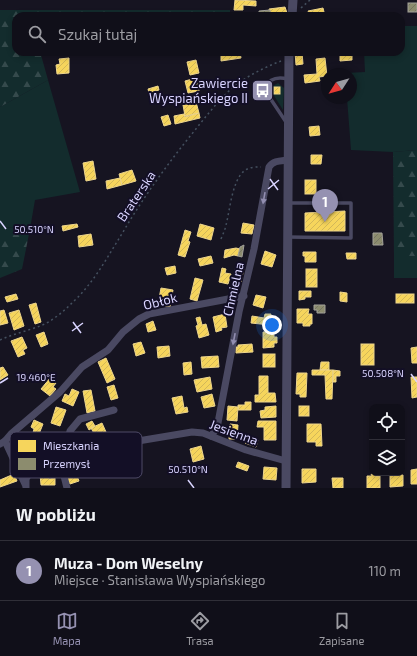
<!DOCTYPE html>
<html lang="pl">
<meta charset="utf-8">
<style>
body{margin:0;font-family:"Exo 2",sans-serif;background:#191822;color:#f1f3f6}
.controls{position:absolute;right:12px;bottom:12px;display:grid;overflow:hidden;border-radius:8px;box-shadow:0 2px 6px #0003}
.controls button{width:36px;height:36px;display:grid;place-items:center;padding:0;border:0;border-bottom:1px solid #302f38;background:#100f19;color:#f1f3f6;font:20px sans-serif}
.compass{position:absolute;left:321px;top:68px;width:36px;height:36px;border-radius:50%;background:#100f19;box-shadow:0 2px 6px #0003;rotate:234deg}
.you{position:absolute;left:272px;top:325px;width:14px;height:14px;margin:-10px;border:3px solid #fff;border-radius:50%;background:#1a73e8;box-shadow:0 0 0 6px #1a73e833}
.badge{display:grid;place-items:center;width:26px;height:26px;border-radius:50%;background:#9591b1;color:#fff;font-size:13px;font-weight:700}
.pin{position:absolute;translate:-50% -33px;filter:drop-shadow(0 1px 2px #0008)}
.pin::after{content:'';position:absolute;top:21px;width:14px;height:12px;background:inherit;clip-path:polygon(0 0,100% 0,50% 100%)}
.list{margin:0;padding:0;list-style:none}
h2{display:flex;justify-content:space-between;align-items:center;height:52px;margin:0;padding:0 16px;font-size:17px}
h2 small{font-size:13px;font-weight:400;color:#9c9ca2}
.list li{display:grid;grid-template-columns:26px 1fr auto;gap:12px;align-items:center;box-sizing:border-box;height:60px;padding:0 16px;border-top:1px solid #302f38}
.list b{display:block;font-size:15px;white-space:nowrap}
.list p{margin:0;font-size:13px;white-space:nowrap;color:#9c9ca2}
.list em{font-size:13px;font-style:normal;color:#9c9ca2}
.icon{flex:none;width:22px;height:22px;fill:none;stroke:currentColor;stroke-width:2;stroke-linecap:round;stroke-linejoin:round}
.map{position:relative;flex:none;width:417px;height:488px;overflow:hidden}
.search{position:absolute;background:#100f19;box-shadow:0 2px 6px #0003;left:12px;right:12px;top:12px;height:44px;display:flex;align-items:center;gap:10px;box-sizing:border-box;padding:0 14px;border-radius:12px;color:#9c9ca2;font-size:15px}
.sheet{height:112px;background:#100f19}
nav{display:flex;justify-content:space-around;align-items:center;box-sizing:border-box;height:56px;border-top:1px solid #302f38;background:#100f19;font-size:11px;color:#9c9ca2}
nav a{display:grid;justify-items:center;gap:2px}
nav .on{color:#9591b1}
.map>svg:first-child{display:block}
.grass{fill:#132c2d}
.forest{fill:url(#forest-firs)}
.homes{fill:url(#homes-hatch);stroke:#edd58d}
.industry{fill:url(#industry-hatch);stroke:#a3a29a}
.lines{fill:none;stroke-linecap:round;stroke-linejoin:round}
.path{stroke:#44505f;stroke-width:1.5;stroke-dasharray:2 3;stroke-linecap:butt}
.service{stroke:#4a4962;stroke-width:3.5}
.minor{stroke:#4a4962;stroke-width:7}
.tertiary{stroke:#4a4962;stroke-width:9}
.oneway{fill:#928eb0}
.ticks{fill:none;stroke:#d9d4ff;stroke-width:1.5}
.labels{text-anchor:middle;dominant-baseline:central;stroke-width:4;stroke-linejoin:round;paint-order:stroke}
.poi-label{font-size:13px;fill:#d9d4ff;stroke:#130f26;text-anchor:end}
.street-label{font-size:13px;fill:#d9d4ff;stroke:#130f26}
.key{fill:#130f26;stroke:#4e4a67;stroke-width:1}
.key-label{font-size:11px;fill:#d9d4ff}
.ticks-label{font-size:10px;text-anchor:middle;fill:#d9d4ff;stroke:#130f26;stroke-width:4;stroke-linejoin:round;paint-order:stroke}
</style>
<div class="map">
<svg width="417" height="488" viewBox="0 0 417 488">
<defs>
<pattern id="forest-firs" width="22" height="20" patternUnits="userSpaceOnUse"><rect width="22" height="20" fill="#132c2d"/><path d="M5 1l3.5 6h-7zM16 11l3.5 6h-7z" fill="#354a4c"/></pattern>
<pattern id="homes-hatch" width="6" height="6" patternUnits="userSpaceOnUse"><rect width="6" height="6" fill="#f6d55c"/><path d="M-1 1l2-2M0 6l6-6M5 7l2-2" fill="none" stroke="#d2b759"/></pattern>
<pattern id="industry-hatch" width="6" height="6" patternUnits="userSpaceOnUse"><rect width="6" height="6" fill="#8c8c6e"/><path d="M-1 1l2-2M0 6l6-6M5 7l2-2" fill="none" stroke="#767564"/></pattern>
</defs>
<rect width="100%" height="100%" fill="#161421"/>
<g class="grass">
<polygon points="401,26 417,26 417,150 393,152 351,150 347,98 351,98 351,74 345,73 365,72 364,52 401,52"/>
<polygon points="48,80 80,192 35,200 30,229 0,227 0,107"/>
<polygon points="278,83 284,88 283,110 271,91 271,87"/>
<rect x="394" y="256" width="23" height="22"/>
</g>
<g class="forest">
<polygon points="0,10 230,10 230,16 16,16 16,52 80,52 41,55 48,80 0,107"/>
<polygon points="417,150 417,256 394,256 393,152"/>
<polygon points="0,227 30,229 22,269 0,278"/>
</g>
<g class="homes">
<polygon points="235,0 256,1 256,6 243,5 243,10 234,10"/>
<polygon points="285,7 287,13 270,14 269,9"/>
<polygon points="323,8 325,16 310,16 308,11"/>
<polygon points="240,52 241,58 221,61 221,55"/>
<polygon points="295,52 302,52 303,64 296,65"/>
<polygon points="340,52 352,52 352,60 340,61"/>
<polygon points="69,58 69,73 57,74 56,65 60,64 59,59"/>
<polygon points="325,58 327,76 319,77 320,81 305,83 304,75 317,74 316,59"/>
<polygon points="196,60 199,73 190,75 187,62"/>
<polygon points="196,78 199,91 188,93 185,81"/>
<polygon points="158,86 159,90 149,93 148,89"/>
<rect x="274" y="87" width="6" height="7"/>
<polygon points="196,102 199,113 185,116 183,105"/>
<polygon points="199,113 200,118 175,124 174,116 184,114 185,117"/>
<polygon points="168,115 171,124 164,126 161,117"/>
<polygon points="319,126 320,135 310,136 309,127"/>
<polygon points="311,155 322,155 321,164 311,164"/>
<polygon points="93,161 96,179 86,181 83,163"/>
<polygon points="132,170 136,181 122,185 119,174"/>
<polygon points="120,178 122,185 107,189 106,181"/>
<rect x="305" y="180" width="11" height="14"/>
<polygon points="345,211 345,231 305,231 305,213"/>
<polygon points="243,223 254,225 252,234 241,233"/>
<polygon points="77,224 78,227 63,231 62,226"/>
<polygon points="200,224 214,228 211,240 197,236"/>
<polygon points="185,230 191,232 188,241 190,242 185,257 178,255"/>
<polygon points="91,234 93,245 79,247 78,236"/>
<polygon points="236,248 240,249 238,256 234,255 224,258 225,250"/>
<polygon points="265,251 276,255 272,267 261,264"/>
<polygon points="303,252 316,252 316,262 305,262 305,256 303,256"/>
<polygon points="346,253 356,253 356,259 347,259"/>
<polygon points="211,256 213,263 200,266 198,259"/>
<polygon points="175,266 176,273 167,275 165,268"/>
<polygon points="236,266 244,268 241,282 233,280"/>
<polygon points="222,268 226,269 225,273 231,274 228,284 219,282"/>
<rect x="306" y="269" width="11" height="18"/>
<polygon points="195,278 203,280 197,301 190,299"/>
<polygon points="161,288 173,290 170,307 158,304"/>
<polygon points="299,291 311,291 311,297 305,297 305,299 299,300"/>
<polygon points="340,292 347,293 347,302 340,301"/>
<polygon points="16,294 18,299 7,302 5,297"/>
<rect x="396" y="294" width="18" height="9"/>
<polygon points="256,295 266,297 263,308 253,305"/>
<polygon points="36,303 41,322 35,324 29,305"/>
<polygon points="297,309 309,309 308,314 312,314 312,324 310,324 310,326 303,326 303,323 297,323"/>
<polygon points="4,310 8,323 0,325 0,311"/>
<polygon points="19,310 24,326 14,330 9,313"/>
<polygon points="225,314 227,327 221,328 222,330 216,332 213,317"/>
<polygon points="265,314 271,314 270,325 251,323 252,316 264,318"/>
<polygon points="200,317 202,325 206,324 209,335 199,338 196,326 198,325 196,318"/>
<polygon points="153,321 156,330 148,332 146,324"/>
<polygon points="44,332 48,344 41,347 36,335"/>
<polygon points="263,332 274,332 274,337 277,337 277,343 274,343 274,347 263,348"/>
<polygon points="22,337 27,348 23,350 25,354 18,357 11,341"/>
<polygon points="141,342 145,353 136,356 133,344"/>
<polygon points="252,344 253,352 236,353 236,347 238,347 238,345"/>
<rect x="361" y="344" width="13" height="21"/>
<polygon points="169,346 170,356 158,358 157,347"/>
<polygon points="417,347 417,363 412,363 411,348"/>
<rect x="263" y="354" width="12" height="13"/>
<polygon points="218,356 219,367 202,368 201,357"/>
<polygon points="106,358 115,379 107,383 98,362"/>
<polygon points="191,362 192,374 184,375 183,363"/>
<polygon points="321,362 329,362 329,370 320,370"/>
<polygon points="3,367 8,375 0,380 0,368"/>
<polygon points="312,370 333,370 332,399 326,399 325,375 312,375"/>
<polygon points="333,370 340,371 340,376 336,376 336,382 333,382"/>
<polygon points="297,373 307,373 306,397 300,397 300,394 296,394"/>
<polygon points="259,376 268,376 268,393 275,393 276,402 255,402 255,395 259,395"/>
<polygon points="210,377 212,389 197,392 194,380"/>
<polygon points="411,377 417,377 417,397 412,398"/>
<polygon points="50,378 56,383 53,387 56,389 50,396 41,389"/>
<polygon points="114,385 118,398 111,400 107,387"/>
<polygon points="72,389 79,392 73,406 62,401 65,394 69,396"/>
<polygon points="91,390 95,411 87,413 83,391"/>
<polygon points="212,394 215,406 204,408 201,397"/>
<polygon points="182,396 184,408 187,407 188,412 176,414 172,398"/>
<polygon points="245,402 251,402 251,410 238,410 238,405 245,405"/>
<polygon points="228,406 238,407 237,421 227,420"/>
<polygon points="276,406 276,417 261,418 260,411 265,410 265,407"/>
<rect x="299" y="406" width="10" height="10"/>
<polygon points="56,407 66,410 60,426 51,423"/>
<polygon points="34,420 43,424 37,439 32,437 34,429 31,427"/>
<polygon points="92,421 95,426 89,430 86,424"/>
<polygon points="258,421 276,421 276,440 264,440 264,427 257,427"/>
<polygon points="102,423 106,432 96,437 91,428"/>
<polygon points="230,424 238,425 237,439 229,439"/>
<polygon points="307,424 321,424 322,446 316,446 316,442 307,442"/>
<polygon points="248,436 258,440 256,447 245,443"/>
<polygon points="201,446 204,459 193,462 190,449"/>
<polygon points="238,462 249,466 247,471 236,467"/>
<polygon points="264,467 277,468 276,480 263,479"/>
<polygon points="74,468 79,481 70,484 63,471"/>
<polygon points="302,469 316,469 316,482 302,483"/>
<polygon points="417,469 417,484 411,484 411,470"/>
<polygon points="44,472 49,472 49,479 55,478 55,485 41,485 40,474 44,474"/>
<polygon points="390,473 395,473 395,475 403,475 403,486 390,487"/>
<polygon points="14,474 17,481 0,487 0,480"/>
<polygon points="371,474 375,474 375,476 380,476 380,488 367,488 367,476 372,476"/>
<polygon points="332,478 343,478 343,488 333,488"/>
</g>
<g class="industry">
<rect x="408" y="3" width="9" height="9"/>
<polygon points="270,10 270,14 273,14 273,16 259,16 259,11"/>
<polygon points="373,233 382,233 383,245 373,245"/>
<polygon points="244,245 242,257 238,256 240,247"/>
<polygon points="314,305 325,305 325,313 317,313 317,310 314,310"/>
</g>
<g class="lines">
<g class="path">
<polyline points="301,8 310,0"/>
<path d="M 221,239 C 223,234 225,230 226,225 C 230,210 232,181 244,171 C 249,167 255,167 261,167"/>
<path d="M 0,340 C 13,334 27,331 40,326 C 53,321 64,311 74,301 C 95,281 108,256 123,232 C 143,198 166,166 191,135 C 204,119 216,103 231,89 C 245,77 263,68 281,61"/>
</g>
<g class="service">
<path d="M 286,122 L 268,95 C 263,80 275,76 288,79"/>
<polyline points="288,237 351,238 351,203 289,203"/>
</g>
<g class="minor">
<path d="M 211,436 L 217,428 L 239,312 L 254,249 L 269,167 C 274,160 281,161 288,160"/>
<polyline points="5,441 25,484"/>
<polyline points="0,444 5,441 11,434 60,392 82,367 108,350 123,332 139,319 149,314 244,296"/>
<polyline points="26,488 26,479 30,472 44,462 71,463 132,442 192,432 203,433 246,450 286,461"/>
<polyline points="67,488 62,468 70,431 80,419 114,410"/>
</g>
<g class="tertiary">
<polyline points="292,16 293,0"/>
<polyline points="286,488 289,52"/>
</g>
</g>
<defs><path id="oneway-solid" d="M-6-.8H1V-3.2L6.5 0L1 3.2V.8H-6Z"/></defs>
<g class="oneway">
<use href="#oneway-solid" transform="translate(264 198) rotate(100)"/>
<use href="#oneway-solid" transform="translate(234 339) rotate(101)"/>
</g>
<path class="ticks" d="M 270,179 L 278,190M 268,189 L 279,180M 0,221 L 6,229M 73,322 L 81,333M 72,331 L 83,323M 411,374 L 417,382M 0,383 L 8,378M 188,480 L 194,488"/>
<defs>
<symbol id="bus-square" viewBox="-11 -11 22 22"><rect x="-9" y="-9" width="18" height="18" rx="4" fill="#9591b1" stroke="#130f26"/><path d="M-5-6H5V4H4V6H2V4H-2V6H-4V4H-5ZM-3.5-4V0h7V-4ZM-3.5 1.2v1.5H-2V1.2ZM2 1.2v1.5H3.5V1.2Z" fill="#fff"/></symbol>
</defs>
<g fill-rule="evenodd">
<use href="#bus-square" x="250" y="78" width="25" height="25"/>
</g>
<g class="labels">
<g class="poi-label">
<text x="248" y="83">Zawiercie<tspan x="248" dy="15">Wyspiańskiego II</tspan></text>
</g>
<g class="street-label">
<text transform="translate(136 196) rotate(-56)">Braterska</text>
<text transform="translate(233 289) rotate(-77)">Chmielna</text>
<text transform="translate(160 301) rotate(-14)">Obłok</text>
<text transform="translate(234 432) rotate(20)">Jesienna</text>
</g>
</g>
<rect x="10" y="432" width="132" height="46" rx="6" class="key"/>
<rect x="18" y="440" width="18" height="12" fill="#f6d55c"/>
<rect x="18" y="458" width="18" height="12" fill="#8c8c6e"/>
<g class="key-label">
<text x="43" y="450">Mieszkania</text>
<text x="43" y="468">Przemysł</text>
</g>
<g class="ticks-label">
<text x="34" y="233">50.510°N</text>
<text x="383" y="377">50.508°N</text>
<text x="36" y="381">19.460°E</text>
<text x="188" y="473">50.510°N</text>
</g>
</svg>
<div class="controls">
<button><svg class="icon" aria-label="locate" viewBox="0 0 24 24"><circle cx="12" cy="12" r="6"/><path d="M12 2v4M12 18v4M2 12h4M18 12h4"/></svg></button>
<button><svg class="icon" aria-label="layers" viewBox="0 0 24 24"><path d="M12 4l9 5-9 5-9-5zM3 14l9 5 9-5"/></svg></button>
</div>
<svg class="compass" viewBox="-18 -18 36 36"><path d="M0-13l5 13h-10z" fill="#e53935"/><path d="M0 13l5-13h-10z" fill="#9c9ca2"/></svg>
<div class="you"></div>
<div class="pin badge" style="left:325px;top:222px">1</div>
<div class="search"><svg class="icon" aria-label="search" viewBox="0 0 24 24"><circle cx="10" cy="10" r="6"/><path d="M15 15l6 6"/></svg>Szukaj tutaj</div>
</div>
<section class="sheet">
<h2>W pobliżu<small></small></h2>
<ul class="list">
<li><span class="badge">1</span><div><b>Muza - Dom Weselny</b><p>Miejsce · Stanisława Wyspiańskiego</p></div><em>110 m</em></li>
</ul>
</section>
<nav>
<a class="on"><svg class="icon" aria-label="map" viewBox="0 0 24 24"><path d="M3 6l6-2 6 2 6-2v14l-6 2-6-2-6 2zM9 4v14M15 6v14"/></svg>Mapa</a>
<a><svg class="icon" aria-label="directions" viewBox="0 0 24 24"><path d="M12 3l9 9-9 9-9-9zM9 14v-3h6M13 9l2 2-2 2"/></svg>Trasa</a>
<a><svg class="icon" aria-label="saved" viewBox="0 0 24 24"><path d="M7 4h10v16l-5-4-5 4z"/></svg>Zapisane</a>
</nav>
